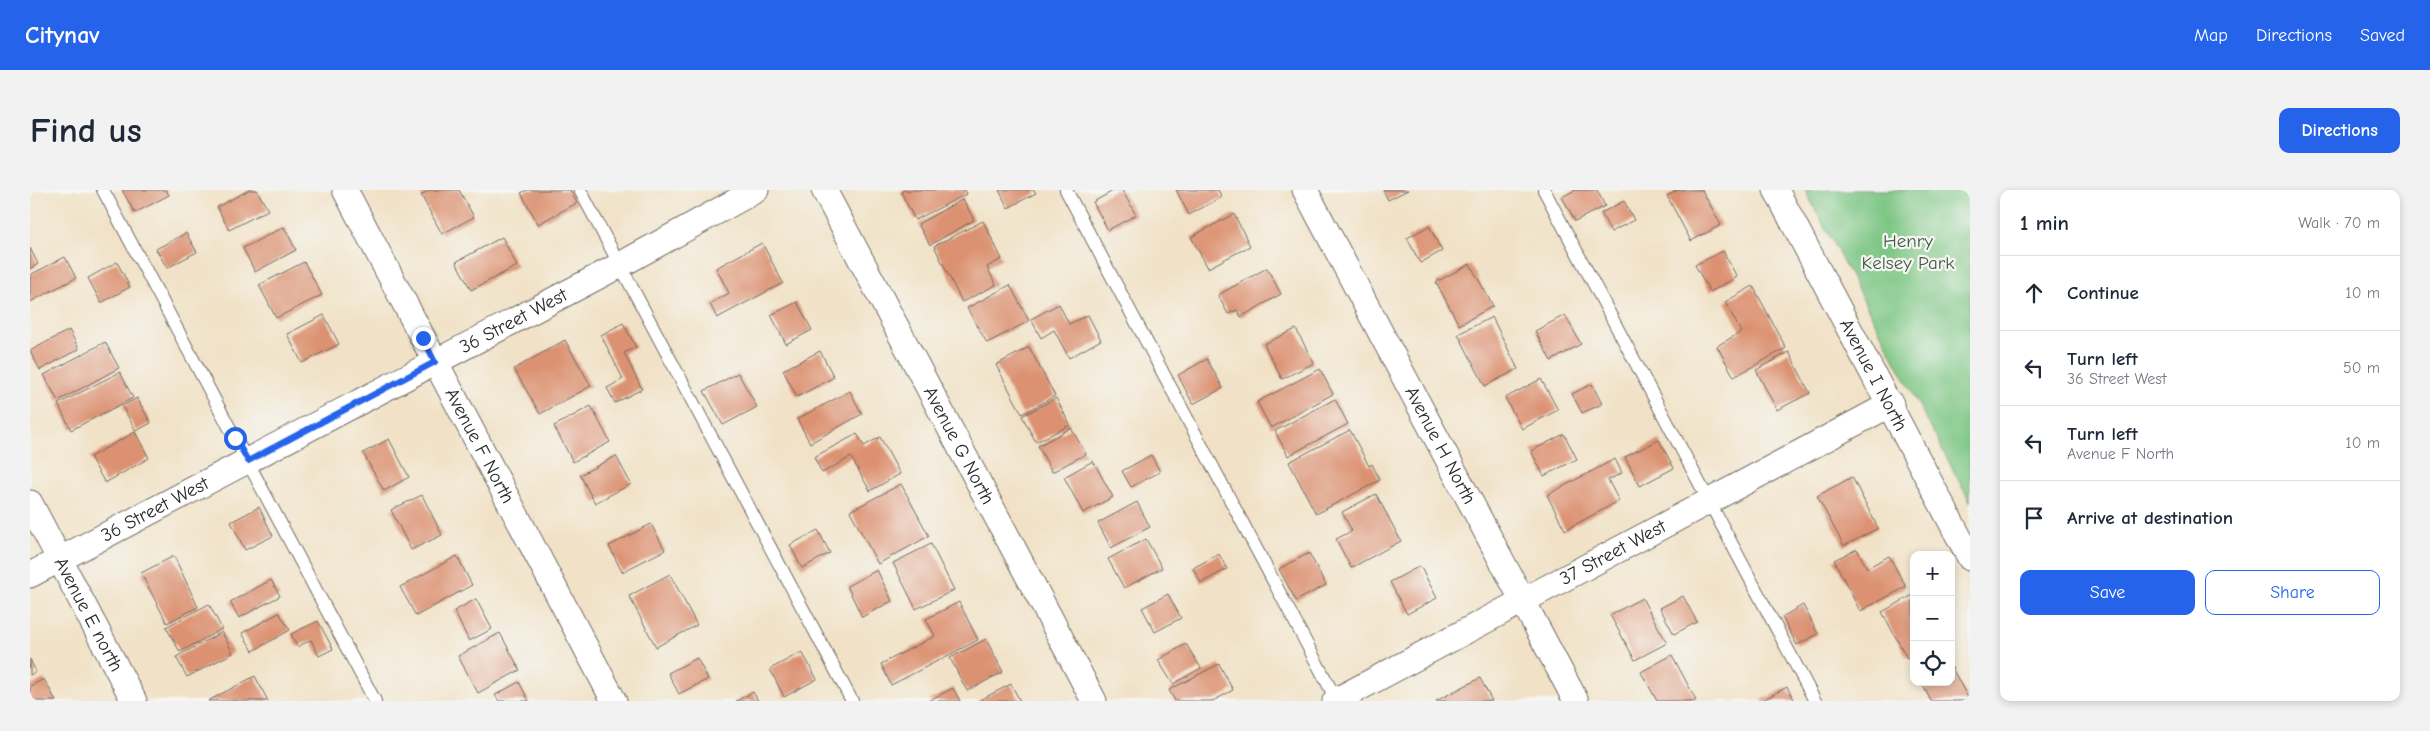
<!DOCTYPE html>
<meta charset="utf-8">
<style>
body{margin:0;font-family:"Comic Neue",sans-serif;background:#f2f2f3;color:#1f2937}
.controls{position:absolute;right:15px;bottom:15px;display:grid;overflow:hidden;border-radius:10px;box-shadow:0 2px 8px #0003}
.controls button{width:45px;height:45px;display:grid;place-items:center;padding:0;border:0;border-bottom:1px solid #e0e1e3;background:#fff;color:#1f2937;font:25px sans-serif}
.stop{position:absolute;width:15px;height:15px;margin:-11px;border:4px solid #2563eb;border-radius:50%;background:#fff}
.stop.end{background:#2563eb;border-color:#fff;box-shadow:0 1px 5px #0008}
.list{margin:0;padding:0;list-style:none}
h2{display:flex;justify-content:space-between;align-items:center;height:65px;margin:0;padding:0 20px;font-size:21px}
h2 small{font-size:16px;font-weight:400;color:#747a83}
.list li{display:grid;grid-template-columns:32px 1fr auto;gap:15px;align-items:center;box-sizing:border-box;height:75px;padding:0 20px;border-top:1px solid #e0e1e3}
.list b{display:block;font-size:19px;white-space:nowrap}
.list p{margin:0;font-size:16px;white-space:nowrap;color:#747a83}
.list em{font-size:16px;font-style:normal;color:#747a83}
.actions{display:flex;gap:10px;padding:15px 20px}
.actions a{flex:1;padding:11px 0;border:1px solid #2563eb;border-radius:10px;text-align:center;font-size:18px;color:#2563eb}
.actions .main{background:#2563eb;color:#fff}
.icon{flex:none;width:28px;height:28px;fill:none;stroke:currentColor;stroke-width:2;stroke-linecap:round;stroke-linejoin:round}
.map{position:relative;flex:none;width:1940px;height:511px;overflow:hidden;border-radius:10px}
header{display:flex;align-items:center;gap:30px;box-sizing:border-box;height:70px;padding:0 25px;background:#2563eb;color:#fff}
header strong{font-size:24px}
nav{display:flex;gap:28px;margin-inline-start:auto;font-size:18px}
.intro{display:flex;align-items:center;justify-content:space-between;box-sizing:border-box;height:120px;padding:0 30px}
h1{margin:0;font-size:35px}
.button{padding:12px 22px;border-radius:10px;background:#2563eb;color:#fff;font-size:18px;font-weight:700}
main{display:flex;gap:30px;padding:0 30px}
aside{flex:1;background:#fff;border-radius:10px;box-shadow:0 2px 8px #0003}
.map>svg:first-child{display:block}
.green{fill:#7dc684;stroke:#547858}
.building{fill:#dc9272}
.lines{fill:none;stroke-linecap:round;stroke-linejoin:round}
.service-casing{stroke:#706b62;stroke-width:14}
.minor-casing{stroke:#706b62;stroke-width:27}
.service{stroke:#fff;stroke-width:12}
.minor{stroke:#fff;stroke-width:25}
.route{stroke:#2563eb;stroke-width:6}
.labels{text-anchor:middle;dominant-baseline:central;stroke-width:4.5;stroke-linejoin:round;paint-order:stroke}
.park-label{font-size:19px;fill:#445a46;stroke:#f6f6f2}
.street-label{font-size:19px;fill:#2b2b2b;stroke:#f6f6f2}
</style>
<header>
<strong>Citynav</strong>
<nav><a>Map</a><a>Directions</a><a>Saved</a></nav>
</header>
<div class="intro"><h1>Find us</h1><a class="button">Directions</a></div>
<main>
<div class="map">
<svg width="1940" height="511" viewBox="0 0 1940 511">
<rect width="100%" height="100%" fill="#f6f6f2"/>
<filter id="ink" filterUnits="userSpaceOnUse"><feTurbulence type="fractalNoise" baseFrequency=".02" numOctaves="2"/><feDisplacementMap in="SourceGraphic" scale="10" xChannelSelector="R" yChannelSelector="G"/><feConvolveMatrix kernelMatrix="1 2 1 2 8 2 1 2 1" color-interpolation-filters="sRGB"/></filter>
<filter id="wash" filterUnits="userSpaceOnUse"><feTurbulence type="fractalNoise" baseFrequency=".0096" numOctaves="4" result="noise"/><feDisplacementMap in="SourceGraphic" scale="20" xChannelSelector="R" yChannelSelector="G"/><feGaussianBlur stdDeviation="1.12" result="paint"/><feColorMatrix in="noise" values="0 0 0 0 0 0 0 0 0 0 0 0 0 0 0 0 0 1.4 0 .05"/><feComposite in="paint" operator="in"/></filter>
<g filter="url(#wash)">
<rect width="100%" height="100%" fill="#f1e2c7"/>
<polygon class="green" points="1775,0 1940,0 1940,312"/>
<g id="blocks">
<g class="building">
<polygon points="92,0 136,0 139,5 105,23"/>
<polygon points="219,0 227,0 238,20 199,40 187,17"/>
<polygon points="400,0 429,0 444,27 412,44 391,5"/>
<polygon points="497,0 540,0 547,13 508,34 491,3"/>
<polygon points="874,0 935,0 937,4 885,30 871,2"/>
<polygon points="969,0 1004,0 1006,3 978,18"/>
<polygon points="1085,0 1092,0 1106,25 1078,40 1063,12"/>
<polygon points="1146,0 1188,0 1192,7 1159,25"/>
<polygon points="1353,0 1378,0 1358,10"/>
<polygon points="1545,0 1567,0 1575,16 1545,31 1532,7"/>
<polygon points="1648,0 1672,0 1691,35 1661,51 1637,6"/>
<polygon points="933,9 944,30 900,55 888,34"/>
<polygon points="1594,11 1604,30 1581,42 1571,23"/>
<polygon points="1204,24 1220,56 1178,78 1161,47"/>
<polygon points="953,31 972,69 957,77 966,95 932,112 904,56"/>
<polygon points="1399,36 1412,61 1390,73 1377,48"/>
<polygon points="254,37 266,60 225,82 213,58"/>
<polygon points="156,43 167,62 137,78 126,59"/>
<polygon points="472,47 487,76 441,100 426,72"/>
<polygon points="732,53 753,93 687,128 680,114 699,103 686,78"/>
<polygon points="0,58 8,74 0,79"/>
<polygon points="1693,61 1707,87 1680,102 1665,75"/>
<polygon points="35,67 46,88 0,112 0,85"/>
<polygon points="87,72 100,97 71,113 58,88"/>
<polygon points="274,72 292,105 246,128 229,95"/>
<polygon points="1440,74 1463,116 1429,135 1406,92"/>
<polygon points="1237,78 1251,104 1211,127 1207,120 1198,124 1188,105"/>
<polygon points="980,95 999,131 957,153 937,118"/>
<polygon points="1723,96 1756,158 1704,187 1687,156 1711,142 1695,112"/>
<polygon points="767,112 782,140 756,154 741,125"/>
<polygon points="1029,114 1039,134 1058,125 1071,150 1039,168 1024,140 1011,148 1001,129"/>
<polygon points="294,125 309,154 272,173 257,144"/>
<polygon points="1535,125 1551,154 1521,171 1505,141"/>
<polygon points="1462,127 1488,179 1455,196 1428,144"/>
<polygon points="593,133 606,157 594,163 612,199 585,213 577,198 593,189 571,145"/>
<polygon points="1266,139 1284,173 1252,189 1234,154"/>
<polygon points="39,140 49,159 10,180 0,161"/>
<polygon points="535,150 561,196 510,224 484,179"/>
<polygon points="75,152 89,178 28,211 14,185"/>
<polygon points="999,157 1025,206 992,224 966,175"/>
<polygon points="790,161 804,187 767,207 753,180"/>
<polygon points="1759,162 1780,203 1747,220 1726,180"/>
<polygon points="1177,169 1193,198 1163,214 1148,185"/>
<polygon points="1290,179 1303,204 1241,238 1227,212"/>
<polygon points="90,182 103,208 41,240 28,214"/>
<polygon points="708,183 727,217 693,235 674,201"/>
<polygon points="1511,189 1528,220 1492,239 1475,208"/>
<polygon points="1562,194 1572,214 1552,223 1542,204"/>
<polygon points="820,201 832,224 780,253 767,229"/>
<polygon points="107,208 121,233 106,241 92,216"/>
<polygon points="1026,208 1040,235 1006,252 992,226"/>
<polygon points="1305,209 1318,234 1258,266 1245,241"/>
<polygon points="561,216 580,252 543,272 524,236"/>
<polygon points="1041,238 1056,264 1022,282 1008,256"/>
<polygon points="1320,240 1339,276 1342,274 1350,290 1286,324 1259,272"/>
<polygon points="105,242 119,268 75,293 60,267"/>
<polygon points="827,244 834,256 850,247 870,284 840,301 821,267 792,283 784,267"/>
<polygon points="1534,244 1547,269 1514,286 1501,261"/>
<polygon points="359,249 379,287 354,301 333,263"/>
<polygon points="1629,250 1644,278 1610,296 1595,267"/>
<polygon points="1121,265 1130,282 1101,297 1092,281"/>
<polygon points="586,266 601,294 565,313 550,285"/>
<polygon points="1585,269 1592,283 1578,290 1589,311 1535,340 1517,305"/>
<polygon points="1063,271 1083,307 1053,323 1034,287"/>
<polygon points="1822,287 1848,338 1814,356 1787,306"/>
<polygon points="871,294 899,346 848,374 820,321"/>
<polygon points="1346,304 1371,351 1321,378 1306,349 1322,341 1312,322"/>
<polygon points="392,305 412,345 381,360 361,320"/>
<polygon points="1107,312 1120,337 1081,358 1068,333"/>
<polygon points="229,317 243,346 215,360 201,332"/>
<polygon points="621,334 635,360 592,382 579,356"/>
<polygon points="788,340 800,363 772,378 760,355"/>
<polygon points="1116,349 1132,378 1094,398 1078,369"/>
<polygon points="901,354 924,400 886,419 863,373"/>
<polygon points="1827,359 1837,378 1859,366 1876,397 1830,421 1804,370"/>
<polygon points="1279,363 1296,395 1266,411 1249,379"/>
<polygon points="1189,364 1197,379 1171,393 1163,378"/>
<polygon points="144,366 168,417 137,433 111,383"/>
<polygon points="427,366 442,395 386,426 370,397"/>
<polygon points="1390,376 1407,408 1377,424 1360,392"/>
<polygon points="847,380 862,411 832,427 817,396"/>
<polygon points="640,384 667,435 626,457 599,406"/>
<polygon points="241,390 250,406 209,428 200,412"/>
<polygon points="1138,404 1151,428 1125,442 1112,418"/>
<polygon points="1883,405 1884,465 1877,468 1852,422"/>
<polygon points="1653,406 1667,432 1644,444 1630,418"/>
<polygon points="1612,408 1637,453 1605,470 1580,425"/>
<polygon points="446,409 462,439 439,451 424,421"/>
<polygon points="929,412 948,450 861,495 851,474 905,446 896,429"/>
<polygon points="179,414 192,439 150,462 136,437"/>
<polygon points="1773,415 1788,444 1767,455 1752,427"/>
<polygon points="249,423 260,440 223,461 212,443"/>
<polygon points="288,431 303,459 289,466 281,450 267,457 261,444"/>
<polygon points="192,442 203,463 157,487 146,467"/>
<polygon points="470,443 490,480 448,503 428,466"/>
<polygon points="956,449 973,482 937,501 920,468"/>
<polygon points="1156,454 1171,478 1143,494 1128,470"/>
<polygon points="772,462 787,489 754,507 740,479"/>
<polygon points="1642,465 1666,510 1665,511 1627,511 1611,482"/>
<polygon points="667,468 678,489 649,504 638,483"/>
<polygon points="0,469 6,482 0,485"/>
<polygon points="1189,474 1203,500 1183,511 1145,511 1139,500"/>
<polygon points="1921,476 1938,508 1934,511 1901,511 1891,492 1921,492"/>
<polygon points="225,486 238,511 178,511"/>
<polygon points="1450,488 1462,511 1406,511"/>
<polygon points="14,489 26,511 0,511 0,496"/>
<polygon points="489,492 499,511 469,511 465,505"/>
<polygon points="981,494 990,511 948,511"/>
<polygon points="1757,497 1765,511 1731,511"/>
<polygon points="923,498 930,511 898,511"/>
<polygon points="723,502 728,511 706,511"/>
</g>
</g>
</g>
<g filter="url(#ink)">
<use href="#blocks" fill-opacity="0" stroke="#706b62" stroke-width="1"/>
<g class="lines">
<defs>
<g id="service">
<polyline points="73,0 345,511"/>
<polyline points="550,0 822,511"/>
<polyline points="1036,0 1307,511"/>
<polyline points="1514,0 1785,511"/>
</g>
<g id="minor">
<path id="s1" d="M 315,0 L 584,511"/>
<path id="s2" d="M 794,0 L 1064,511"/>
<path id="s3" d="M 1275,0 L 1546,511"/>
<path id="s4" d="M 1746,0 L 1940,368"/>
<path id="s5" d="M 0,313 L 104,511"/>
<path id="s6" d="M 0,385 L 590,75 L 726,0"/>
<path id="s7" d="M 1305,511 L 1861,214"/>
</g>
</defs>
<use href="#service" class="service-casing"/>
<use href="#minor" class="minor-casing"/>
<use href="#service" class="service"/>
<use href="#minor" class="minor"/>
</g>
</g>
<g class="lines" filter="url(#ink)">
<polyline class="route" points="205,248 218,271 405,172 393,148"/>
</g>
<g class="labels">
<g class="park-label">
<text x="1878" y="51">Henry<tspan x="1878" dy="22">Kelsey Park</tspan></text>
</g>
<g class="street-label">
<text stroke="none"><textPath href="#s6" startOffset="546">36 Street West</textPath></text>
<text stroke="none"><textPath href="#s4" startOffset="209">Avenue I North</textPath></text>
<text stroke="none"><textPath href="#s3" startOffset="289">Avenue H North</textPath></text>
<text stroke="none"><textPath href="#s1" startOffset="289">Avenue F North</textPath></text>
<text stroke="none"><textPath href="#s2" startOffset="289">Avenue G North</textPath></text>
<text stroke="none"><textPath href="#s6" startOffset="141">36 Street West</textPath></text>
<text stroke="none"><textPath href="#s7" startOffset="315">37 Street West</textPath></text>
<text stroke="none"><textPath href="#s5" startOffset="126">Avenue E north</textPath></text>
</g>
</g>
</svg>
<div class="controls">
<button>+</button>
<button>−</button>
<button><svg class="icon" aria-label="locate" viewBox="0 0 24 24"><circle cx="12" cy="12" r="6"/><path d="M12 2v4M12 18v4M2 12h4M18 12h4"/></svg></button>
</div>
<div class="stop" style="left:205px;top:248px"></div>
<div class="stop end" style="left:393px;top:148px"></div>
</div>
<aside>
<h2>1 min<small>Walk · 70 m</small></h2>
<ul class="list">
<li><svg class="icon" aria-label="ahead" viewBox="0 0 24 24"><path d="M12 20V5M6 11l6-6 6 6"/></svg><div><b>Continue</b></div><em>10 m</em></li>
<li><svg class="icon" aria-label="left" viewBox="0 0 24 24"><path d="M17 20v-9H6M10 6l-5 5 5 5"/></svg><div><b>Turn left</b><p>36 Street West</p></div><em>50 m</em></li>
<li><svg class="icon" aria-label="left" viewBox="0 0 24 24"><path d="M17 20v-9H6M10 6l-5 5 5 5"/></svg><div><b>Turn left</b><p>Avenue F North</p></div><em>10 m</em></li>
<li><svg class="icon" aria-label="arrive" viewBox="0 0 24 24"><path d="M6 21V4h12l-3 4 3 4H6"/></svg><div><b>Arrive at destination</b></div></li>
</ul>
<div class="actions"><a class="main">Save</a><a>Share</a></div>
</aside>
</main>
